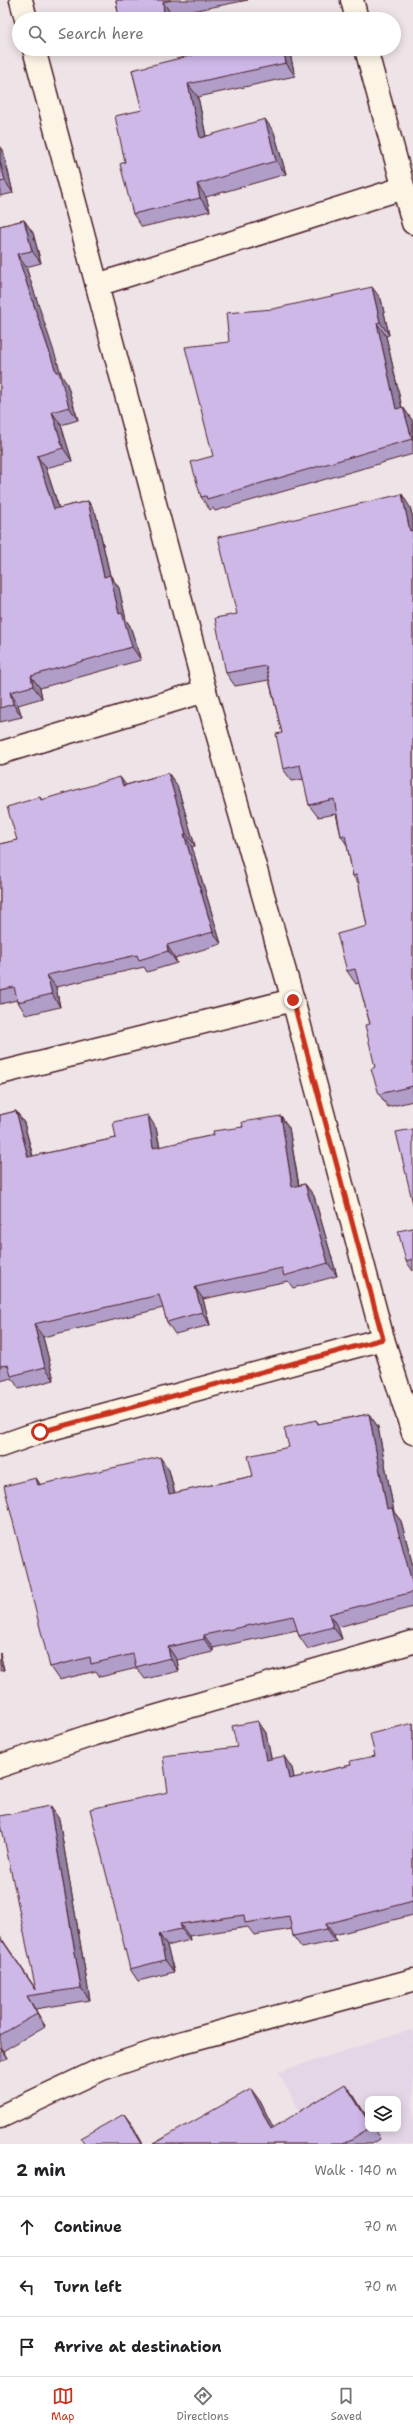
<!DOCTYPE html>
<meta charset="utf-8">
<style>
body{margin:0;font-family:"Shantell Sans",sans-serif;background:#f6f6f6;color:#202124}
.controls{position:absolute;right:12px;bottom:12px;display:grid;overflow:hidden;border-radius:8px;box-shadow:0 2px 10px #0003}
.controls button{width:36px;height:36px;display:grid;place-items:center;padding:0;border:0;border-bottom:1px solid #e0e0e0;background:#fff;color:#202124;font:20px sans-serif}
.stop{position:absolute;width:12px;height:12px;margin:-9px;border:3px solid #c8321e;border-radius:50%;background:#fff}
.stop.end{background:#c8321e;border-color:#fff;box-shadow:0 1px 4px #0008}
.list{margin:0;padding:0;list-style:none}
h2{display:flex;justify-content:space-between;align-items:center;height:52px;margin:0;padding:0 16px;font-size:17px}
h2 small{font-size:13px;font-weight:400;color:#757577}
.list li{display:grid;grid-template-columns:26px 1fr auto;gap:12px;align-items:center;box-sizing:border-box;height:60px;padding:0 16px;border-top:1px solid #e0e0e0}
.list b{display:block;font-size:15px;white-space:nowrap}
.list em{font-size:13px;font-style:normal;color:#757577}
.icon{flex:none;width:22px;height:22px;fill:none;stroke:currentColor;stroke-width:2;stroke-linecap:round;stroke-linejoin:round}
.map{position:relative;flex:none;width:413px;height:2144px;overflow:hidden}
.search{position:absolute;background:#fff;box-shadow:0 2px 10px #0003;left:12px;right:12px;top:12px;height:44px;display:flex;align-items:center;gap:10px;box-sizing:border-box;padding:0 14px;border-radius:22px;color:#757577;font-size:15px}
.sheet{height:232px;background:#fff}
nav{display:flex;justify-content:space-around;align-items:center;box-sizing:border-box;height:56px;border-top:1px solid #e0e0e0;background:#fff;font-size:11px;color:#757577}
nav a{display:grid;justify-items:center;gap:2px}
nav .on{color:#c8321e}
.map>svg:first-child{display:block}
.built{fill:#e4d6e7;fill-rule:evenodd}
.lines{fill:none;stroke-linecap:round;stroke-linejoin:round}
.street-casing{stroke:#4a1f2b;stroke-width:25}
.street{stroke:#fcf5e5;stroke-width:22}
.wall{fill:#b19ec8;stroke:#4a1f2b}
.shaded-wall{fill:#9081a2;stroke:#4a1f2b}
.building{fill:#ceb8e8;stroke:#4a1f2b}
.route{stroke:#c8321e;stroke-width:5}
</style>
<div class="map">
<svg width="413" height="2144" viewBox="0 0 413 2144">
<rect width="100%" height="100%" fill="#eee3e6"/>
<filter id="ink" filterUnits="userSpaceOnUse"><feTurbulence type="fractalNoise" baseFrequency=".025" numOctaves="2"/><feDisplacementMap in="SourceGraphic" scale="8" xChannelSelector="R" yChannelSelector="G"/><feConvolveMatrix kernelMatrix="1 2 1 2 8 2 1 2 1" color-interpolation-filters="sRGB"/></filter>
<g filter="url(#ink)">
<path class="built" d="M 413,2029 L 413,2144 L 318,2144 L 278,2072 ZM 368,2099 L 398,2099 L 398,2129 L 368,2129 Z"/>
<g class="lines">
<defs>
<g id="street">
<polyline points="21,0 26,19"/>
<polyline points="352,0 357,19"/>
<polyline points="34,49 205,691 293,1000 383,1339 413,1433"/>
<polyline points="366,49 413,223"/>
<polyline points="97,285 403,188"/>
<polyline points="0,753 205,691"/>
<polyline points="0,1073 293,1000"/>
<polyline points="0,1446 40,1432 383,1339"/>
<polyline points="0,1766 92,1735 413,1642"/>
<polyline points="0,2117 102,2069 183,2042 413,1980"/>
</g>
</defs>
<use href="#street" class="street-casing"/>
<use href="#street" class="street"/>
</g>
<g class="wall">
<polygon points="116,0 248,0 172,15 172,19 119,19"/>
<polygon points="289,49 295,76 198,97 206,136 274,132 286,174 206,197 210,211 142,227 133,214 125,162 142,110 132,70"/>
<polygon points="0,146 3,150 13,193 0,196"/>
<polygon points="24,220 33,233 41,263 26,267 61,376 67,384 78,420 61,425 72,461 46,468 59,508 88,501 96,514 110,575 119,588 126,620 130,626 141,660 40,688 42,698 18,705 22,717 0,722 0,226"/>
<polygon points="381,299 389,335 386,336 402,408 403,407 412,420 413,425 413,454 215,511 213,508 210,510 201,497 213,456"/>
<polygon points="410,507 413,518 413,1101 388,1107 379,1094 370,1024 359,983 356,984 347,971 367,926 359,884 353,876 347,845 341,836 336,814 318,817 309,805 304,779 292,781 283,769 282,733 269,680 235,686 226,673 237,614"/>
<polygon points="168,773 177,785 195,846 192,847 221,944 175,958 177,963 147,972 144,967 56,987 60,1007 26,1015 18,1002 17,1000 0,1004 0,844 17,840 40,797 42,800 126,785"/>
<polygon points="16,1111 24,1123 33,1156 116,1138 156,1128 160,1147 214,1135 281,1116 289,1128 299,1185 305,1184 314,1196 337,1276 293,1288 288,1281 203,1299 210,1325 175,1334 167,1322 163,1308 43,1337 54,1380 19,1389 12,1378 0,1381 0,1115"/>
<polygon points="413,1228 413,1271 406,1261"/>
<polygon points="369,1414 378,1427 394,1512 401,1521 413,1566 413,1607 338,1627 342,1639 308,1649 299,1636 297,1630 213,1648 213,1652 177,1660 179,1671 145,1679 137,1668 100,1677 96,1671 59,1680 50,1667 36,1478 40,1485 169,1470 175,1493 253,1476 289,1447 316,1420 319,1424"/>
<polygon points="0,1653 4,1670 0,1671"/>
<polygon points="258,1721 266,1733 271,1759 292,1768 294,1778 351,1765 375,1756 413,1723 413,1915 334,1935 336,1941 302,1948 293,1936 292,1929 254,1935 248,1927 189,1936 190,1940 167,1946 174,1972 138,1981 130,1969 168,1792 237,1747"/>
<polygon points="50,1806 59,1819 90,2000 35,2009 45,2026 3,2051 7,2058 0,2062 0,1936 36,1989"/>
<polygon points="354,2096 368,2119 368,2129 374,2129 380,2139 372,2144 153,2144 260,2101 273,2128"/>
</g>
<g class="shaded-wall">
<polygon points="163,2 172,15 172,19 168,19 164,14"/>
<polygon points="283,49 289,49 295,76 286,63"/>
<polygon points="188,84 198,97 209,151 200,138"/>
<polygon points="265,119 274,132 286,174 276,161"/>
<polygon points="0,146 3,150 13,193 5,181 0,162"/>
<polygon points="197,184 206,197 210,211 200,198"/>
<polygon points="24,220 33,233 41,263 32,251"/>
<polygon points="17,254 26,267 62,376 67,384 78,420 69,407 56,372"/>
<polygon points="372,287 381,299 389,335 380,322"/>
<polygon points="377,323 386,336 405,422 396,409"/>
<polygon points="403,407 412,420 413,425 413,440 412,439"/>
<polygon points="52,412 61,425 72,461 63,448"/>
<polygon points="37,456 46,468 63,521 54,509"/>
<polygon points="402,494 410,507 413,518 413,535 410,531"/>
<polygon points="88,501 96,514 113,589 104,577"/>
<polygon points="110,575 119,588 126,620 130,626 141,660 132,647 119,614"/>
<polygon points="31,676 40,688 42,698 33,686"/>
<polygon points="10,692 18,705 22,717 13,704"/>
<polygon points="168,773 177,785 195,846 186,834"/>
<polygon points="120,777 129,789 123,786"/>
<polygon points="184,834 192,847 221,944 213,932"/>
<polygon points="167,945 175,958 177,963 168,951"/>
<polygon points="47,975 56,987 60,1007 52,994"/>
<polygon points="16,1111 24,1123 36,1170 28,1157"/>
<polygon points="148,1115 156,1128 162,1160 153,1148"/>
<polygon points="281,1116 289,1128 301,1200 292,1187"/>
<polygon points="305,1184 314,1196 337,1276 328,1263"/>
<polygon points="195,1287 203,1299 210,1325 202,1312"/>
<polygon points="34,1324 43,1337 54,1380 45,1367"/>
<polygon points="369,1414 378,1427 394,1512 401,1521 413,1566 413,1586 387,1509"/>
<polygon points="160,1457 169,1470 178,1507 169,1494"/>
<polygon points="36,1478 45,1491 38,1485"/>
<polygon points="329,1614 338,1627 342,1639 333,1627"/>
<polygon points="204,1635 213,1648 213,1652 204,1639"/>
<polygon points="168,1647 177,1660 179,1671 170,1658"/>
<polygon points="0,1653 4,1670 0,1664"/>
<polygon points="258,1721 266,1733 274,1772 266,1760"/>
<polygon points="284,1756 292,1768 297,1791 289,1779"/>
<polygon points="50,1806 59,1819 90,2000 81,1988"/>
<polygon points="180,1924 189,1936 190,1940 181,1929"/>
<polygon points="326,1924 334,1935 336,1941 327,1929"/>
<polygon points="159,1934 167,1946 174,1972 165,1960"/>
<polygon points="27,1996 35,2009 45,2026 37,2014"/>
<polygon points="0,2047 3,2051 7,2058 0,2048"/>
<polygon points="345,2084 354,2096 368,2119 368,2121"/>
<polygon points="251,2089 260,2101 280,2141 271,2129"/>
<polygon points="124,2114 133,2126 143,2144 142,2144"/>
</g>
<g class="building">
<polygon points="116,0 171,0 163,2 164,14 130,19 119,19"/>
<polygon points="217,49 283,49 286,63 188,84 200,138 265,119 276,161 197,184 200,198 133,214 120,164 125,162 115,116 142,110 132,70"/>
<polygon points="0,162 5,181 0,182"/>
<polygon points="24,220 32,251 17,254 56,372 59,372 69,407 52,412 63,448 37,456 54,509 88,501 104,577 110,575 119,614 122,613 132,647 31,676 33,686 10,692 13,704 0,708 0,226"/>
<polygon points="372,287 380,322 377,323 396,409 403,407 412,439 207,499 206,496 201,497 191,462 213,456 185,347 229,342 226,313 273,309"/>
<polygon points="402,494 410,531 413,530 413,1086 379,1094 371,1069 375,1067 365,1025 370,1024 355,969 347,971 337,934 367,926 357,875 353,876 345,835 341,836 334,799 309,805 300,765 283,769 276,734 282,733 266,666 226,673 215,618 237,614 218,537"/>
<polygon points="168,773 186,834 184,834 213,932 167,945 168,951 139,960 137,955 47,975 52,994 18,1002 14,987 0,990 0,844 17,840 7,807 40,797 41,800 120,777 123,786"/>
<polygon points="16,1111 28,1157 116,1138 113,1122 148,1115 153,1148 214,1135 213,1131 243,1127 242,1122 281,1116 292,1187 305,1184 328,1263 284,1276 282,1268 195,1287 202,1312 167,1322 159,1295 34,1324 45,1367 11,1376 8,1365 0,1366 0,1115"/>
<polygon points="413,1129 413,1204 396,1132"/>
<polygon points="413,1228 413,1259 406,1261 398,1231"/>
<polygon points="369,1414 387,1509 392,1508 413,1586 413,1592 329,1614 333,1627 299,1636 293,1616 204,1635 204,1639 168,1647 170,1658 136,1667 133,1654 91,1664 90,1657 50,1667 4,1486 36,1478 38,1485 160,1457 169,1494 253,1476 248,1456 289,1447 284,1428 316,1420 318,1424"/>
<polygon points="258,1721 266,1760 284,1756 289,1779 351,1765 350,1761 375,1756 370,1734 413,1723 413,1901 326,1924 327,1929 293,1936 289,1916 245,1923 244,1915 180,1924 181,1929 159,1934 165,1960 130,1969 90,1809 168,1792 163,1756 237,1747 232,1726"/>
<polygon points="50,1806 81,1988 27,1996 37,2014 0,2035 0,1937 36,1990 0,1819 0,1816"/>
<polygon points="345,2084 368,2121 368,2129 343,2144 153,2144 251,2089 271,2129"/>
<polygon points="124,2114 142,2144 85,2144 81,2138"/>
</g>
</g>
<g class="lines" filter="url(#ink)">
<polyline class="route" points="40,1432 383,1339 293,1000"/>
</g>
</svg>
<div class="controls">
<button><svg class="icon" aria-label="layers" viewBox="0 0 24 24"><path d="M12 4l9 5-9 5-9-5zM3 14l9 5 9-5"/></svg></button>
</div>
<div class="stop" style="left:40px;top:1432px"></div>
<div class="stop end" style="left:293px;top:1000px"></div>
<div class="search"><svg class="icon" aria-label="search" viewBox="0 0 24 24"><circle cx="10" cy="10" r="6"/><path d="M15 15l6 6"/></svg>Search here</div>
</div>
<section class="sheet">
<h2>2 min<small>Walk · 140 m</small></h2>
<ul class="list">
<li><svg class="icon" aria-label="ahead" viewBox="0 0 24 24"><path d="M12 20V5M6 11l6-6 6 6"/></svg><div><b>Continue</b></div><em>70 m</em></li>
<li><svg class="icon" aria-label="left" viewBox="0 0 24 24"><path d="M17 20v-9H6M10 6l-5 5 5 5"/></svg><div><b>Turn left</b></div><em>70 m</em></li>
<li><svg class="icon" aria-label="arrive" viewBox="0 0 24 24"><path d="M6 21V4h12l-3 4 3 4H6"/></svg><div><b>Arrive at destination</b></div></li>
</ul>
</section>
<nav>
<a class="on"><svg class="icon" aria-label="map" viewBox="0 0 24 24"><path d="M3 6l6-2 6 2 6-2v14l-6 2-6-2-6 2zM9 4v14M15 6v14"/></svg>Map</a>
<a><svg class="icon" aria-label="directions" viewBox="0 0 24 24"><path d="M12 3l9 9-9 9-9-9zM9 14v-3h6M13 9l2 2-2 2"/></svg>Directions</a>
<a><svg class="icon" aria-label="saved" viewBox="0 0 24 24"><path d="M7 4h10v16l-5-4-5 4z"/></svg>Saved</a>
</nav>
